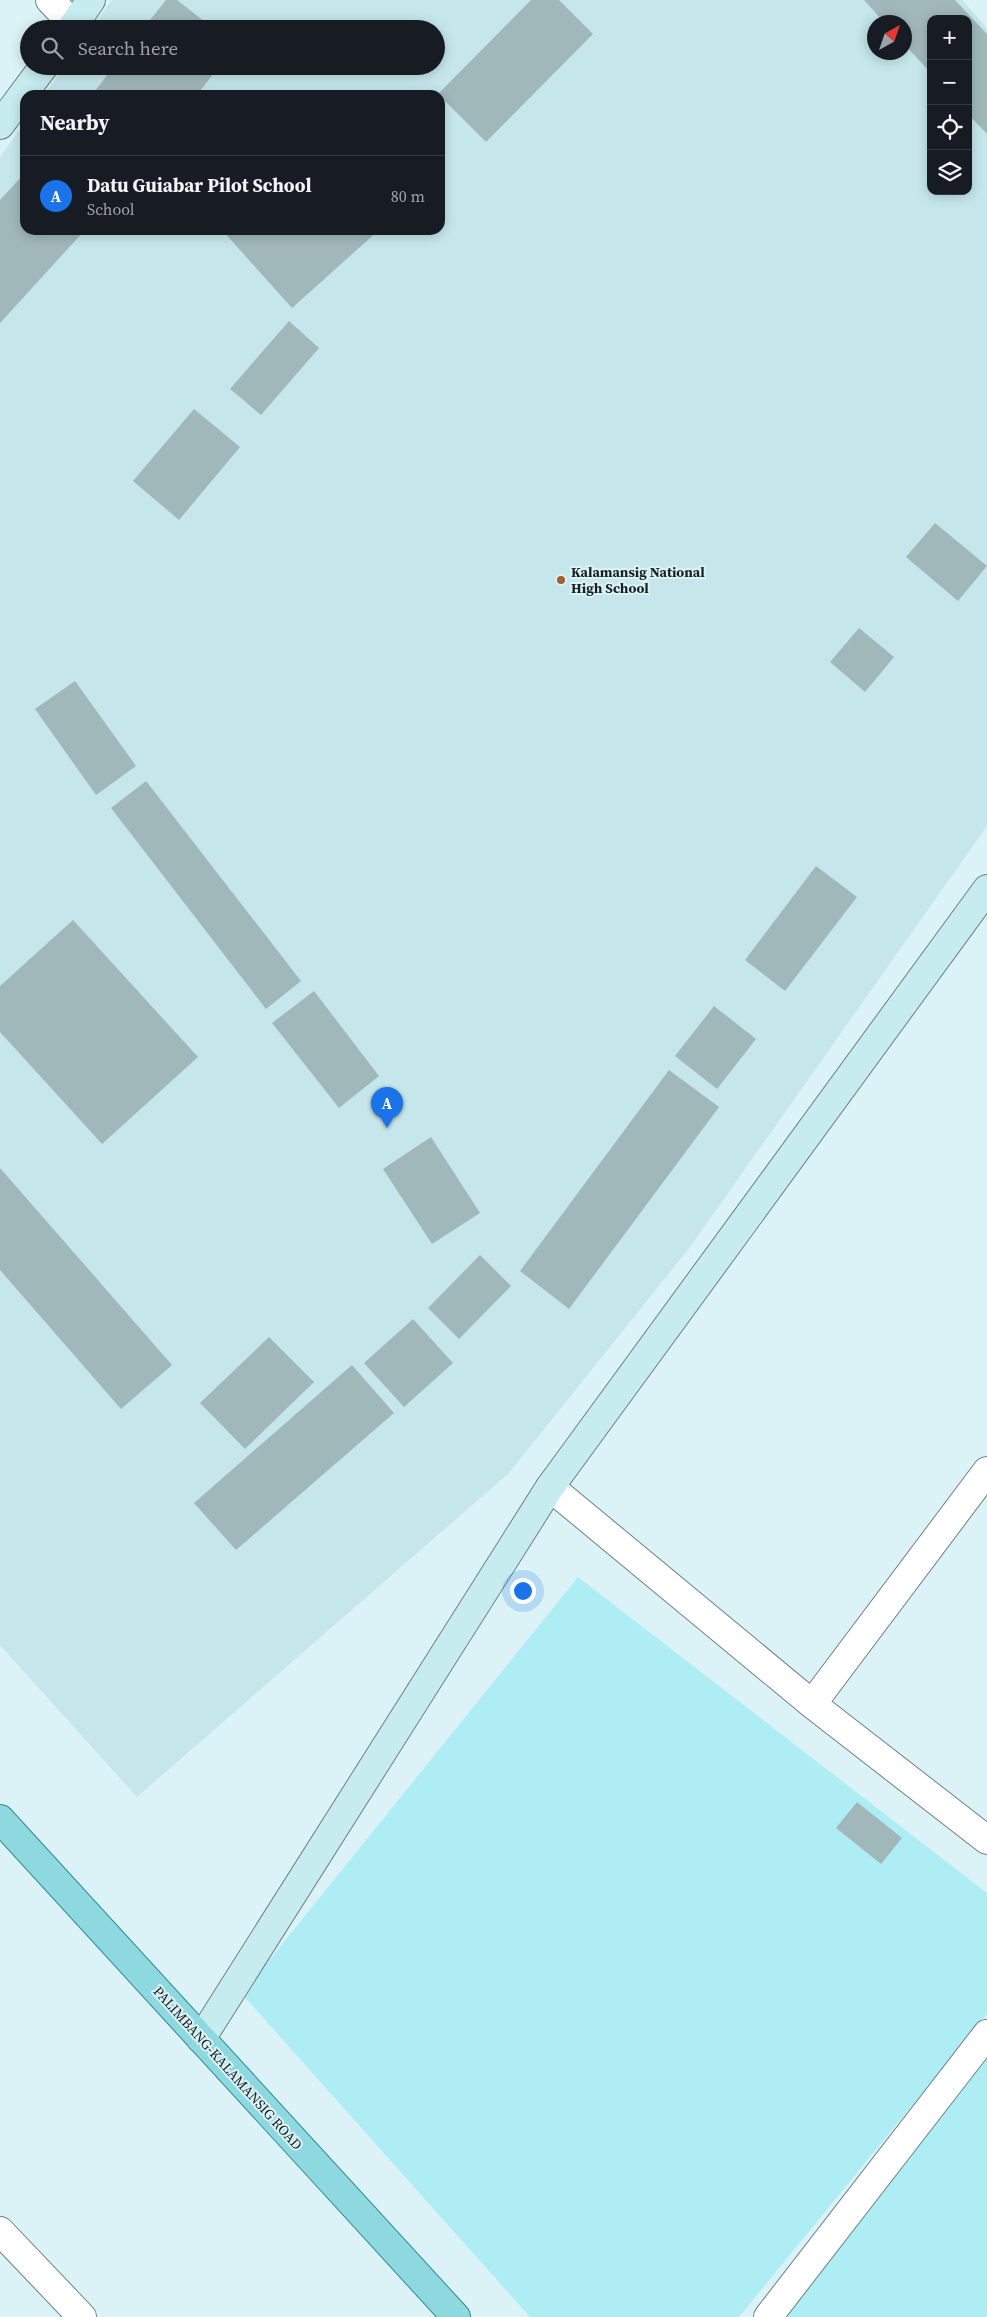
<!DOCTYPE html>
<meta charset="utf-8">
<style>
body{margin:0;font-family:"Source Serif 4",serif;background:#242831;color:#f1f3f6}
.controls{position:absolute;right:15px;top:15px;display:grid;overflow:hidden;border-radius:10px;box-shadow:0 2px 12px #0003}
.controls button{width:45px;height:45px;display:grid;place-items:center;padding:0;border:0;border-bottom:1px solid #363941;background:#171b24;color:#f1f3f6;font:25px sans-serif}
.compass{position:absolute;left:867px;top:15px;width:45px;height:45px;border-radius:50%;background:#171b24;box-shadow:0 2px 12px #0003;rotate:40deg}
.you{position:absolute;left:522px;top:1590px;width:18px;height:18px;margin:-12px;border:4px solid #fff;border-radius:50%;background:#1a73e8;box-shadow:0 0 0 8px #1a73e833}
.badge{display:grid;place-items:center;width:32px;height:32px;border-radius:50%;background:#1a73e8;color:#fff;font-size:16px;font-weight:700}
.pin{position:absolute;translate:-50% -41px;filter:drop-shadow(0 1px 2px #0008)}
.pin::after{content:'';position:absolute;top:26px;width:18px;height:15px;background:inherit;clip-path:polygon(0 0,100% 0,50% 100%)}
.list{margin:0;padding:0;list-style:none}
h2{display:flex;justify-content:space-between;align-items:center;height:65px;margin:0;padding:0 20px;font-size:21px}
h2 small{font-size:16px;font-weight:400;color:#9ea1a6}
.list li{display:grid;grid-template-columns:32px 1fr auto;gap:15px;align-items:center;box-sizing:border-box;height:80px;padding:0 20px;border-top:1px solid #363941}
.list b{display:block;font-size:19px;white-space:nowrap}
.list p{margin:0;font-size:16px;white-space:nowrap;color:#9ea1a6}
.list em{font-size:16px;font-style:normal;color:#9ea1a6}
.icon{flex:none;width:28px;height:28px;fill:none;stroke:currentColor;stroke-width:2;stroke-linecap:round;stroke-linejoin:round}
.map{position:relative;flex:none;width:987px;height:2317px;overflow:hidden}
.search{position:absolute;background:#171b24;box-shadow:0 2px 12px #0003;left:20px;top:20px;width:425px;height:55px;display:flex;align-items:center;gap:12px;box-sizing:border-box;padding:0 18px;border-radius:28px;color:#9ea1a6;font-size:19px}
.panel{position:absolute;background:#171b24;box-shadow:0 2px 12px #0003;left:20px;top:90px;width:425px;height:145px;border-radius:15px}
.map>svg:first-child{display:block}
.built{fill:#c5e7eb;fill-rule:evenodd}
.green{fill:#afedf4}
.building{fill:#a1b8bb}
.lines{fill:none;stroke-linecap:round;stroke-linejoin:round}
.street-casing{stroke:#6c8284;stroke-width:30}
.secondary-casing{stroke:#6c8284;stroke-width:30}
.primary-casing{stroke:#338890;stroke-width:30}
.street{stroke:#fff;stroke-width:28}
.secondary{stroke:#c6ecf0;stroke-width:28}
.primary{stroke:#8ed9e0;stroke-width:28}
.poi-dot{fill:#a3602e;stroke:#dbf3f6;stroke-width:2}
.labels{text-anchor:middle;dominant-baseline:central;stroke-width:4;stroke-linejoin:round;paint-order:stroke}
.poi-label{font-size:14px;font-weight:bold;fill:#182122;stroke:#dbf3f6;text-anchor:start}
.street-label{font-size:14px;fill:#182122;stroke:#dbf3f6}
</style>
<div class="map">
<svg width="987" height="2317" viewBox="0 0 987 2317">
<rect width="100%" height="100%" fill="#dbf3f6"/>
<path class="built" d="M 112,0 L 962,0 L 987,28 L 987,826 L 690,1247 L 509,1473 L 137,1797 L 0,1645 L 0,157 L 25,122 L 25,230 L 440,230 L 440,95 L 44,95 L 65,66 L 436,66 L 436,29 L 91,29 ZM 931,19 L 968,19 L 968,191 L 931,191 ZM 874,22 L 904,22 L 904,52 L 874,52 Z"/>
<g class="green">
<polygon points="578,1577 987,1893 987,2014 739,2317 530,2317 242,1994"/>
<polygon points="987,2050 987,2317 780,2317"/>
</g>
<g class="building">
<polygon points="166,0 177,0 214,29 143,29"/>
<polygon points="531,0 559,0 593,34 486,142 438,94"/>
<polygon points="864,0 955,0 987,34 987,134 968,114 968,19 931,19 931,73 904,44 904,22 884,22"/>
<polygon points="114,66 219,66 197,95 92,95"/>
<polygon points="25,173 25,230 85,230 0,323 0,200"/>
<polygon points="222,230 379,230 292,308"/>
<polygon points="289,321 319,348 261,415 230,389"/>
<polygon points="194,409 240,447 179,520 133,481"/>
<polygon points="935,523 987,566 958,601 906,557"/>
<polygon points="859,628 894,657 865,692 830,662"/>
<polygon points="75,681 136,766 96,795 35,709"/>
<polygon points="146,781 301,981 266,1009 111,808"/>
<polygon points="816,866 857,897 785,991 745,960"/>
<polygon points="73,920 198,1057 102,1144 0,1032 0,986"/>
<polygon points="314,991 379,1076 339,1108 272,1023"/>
<polygon points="714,1006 756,1039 717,1089 675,1056"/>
<polygon points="669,1070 719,1107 569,1309 520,1271"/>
<polygon points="431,1137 480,1213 432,1244 383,1169"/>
<polygon points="0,1168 172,1365 121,1409 0,1270"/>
<polygon points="480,1255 511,1286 459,1339 428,1308"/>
<polygon points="413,1319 453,1363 404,1407 364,1363"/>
<polygon points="269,1337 314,1382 245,1449 200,1403"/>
<polygon points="352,1365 394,1413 236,1550 194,1503"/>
<polygon points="857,1802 902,1838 881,1864 836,1828"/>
</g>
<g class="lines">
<defs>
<g id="street">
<polyline points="50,0 74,25"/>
<polyline points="550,1487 812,1704 987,1840"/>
<polyline points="812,1704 987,1471"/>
<polyline points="0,2231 82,2317"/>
<polyline points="768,2317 987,2034"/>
</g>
<g id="secondary">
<polyline points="71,29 91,0"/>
<polyline points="0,125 44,66"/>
<polyline points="201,2039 550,1487 987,889"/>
</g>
<polyline id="primary" points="0,1819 456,2317"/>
</defs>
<use href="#street" class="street-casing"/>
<use href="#secondary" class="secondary-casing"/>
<use href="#primary" class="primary-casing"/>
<use href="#street" class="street"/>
<use href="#secondary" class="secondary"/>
<use href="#primary" class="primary"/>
</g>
<circle class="poi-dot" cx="561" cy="580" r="5"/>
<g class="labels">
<g class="poi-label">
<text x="571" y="572">Kalamansig National<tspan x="571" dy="16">High School</tspan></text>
</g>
<g class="street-label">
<text transform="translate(228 2068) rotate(48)">PALIMBANG-KALAMANSIG ROAD</text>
</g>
</g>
</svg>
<div class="controls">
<button>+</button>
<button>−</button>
<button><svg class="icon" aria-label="locate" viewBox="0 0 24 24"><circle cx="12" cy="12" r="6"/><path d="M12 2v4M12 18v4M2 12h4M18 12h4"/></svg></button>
<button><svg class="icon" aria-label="layers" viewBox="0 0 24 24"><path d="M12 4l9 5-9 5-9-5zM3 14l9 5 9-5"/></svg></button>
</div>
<svg class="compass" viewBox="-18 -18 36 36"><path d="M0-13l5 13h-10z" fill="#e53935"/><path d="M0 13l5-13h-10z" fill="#9ea1a6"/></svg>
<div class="you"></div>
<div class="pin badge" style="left:387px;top:1128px">A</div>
<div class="search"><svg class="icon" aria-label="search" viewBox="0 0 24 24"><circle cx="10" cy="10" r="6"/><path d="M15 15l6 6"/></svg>Search here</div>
<section class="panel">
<h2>Nearby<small></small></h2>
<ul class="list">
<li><span class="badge">A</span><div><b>Datu Guiabar Pilot School</b><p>School</p></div><em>80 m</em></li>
</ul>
</section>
</div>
